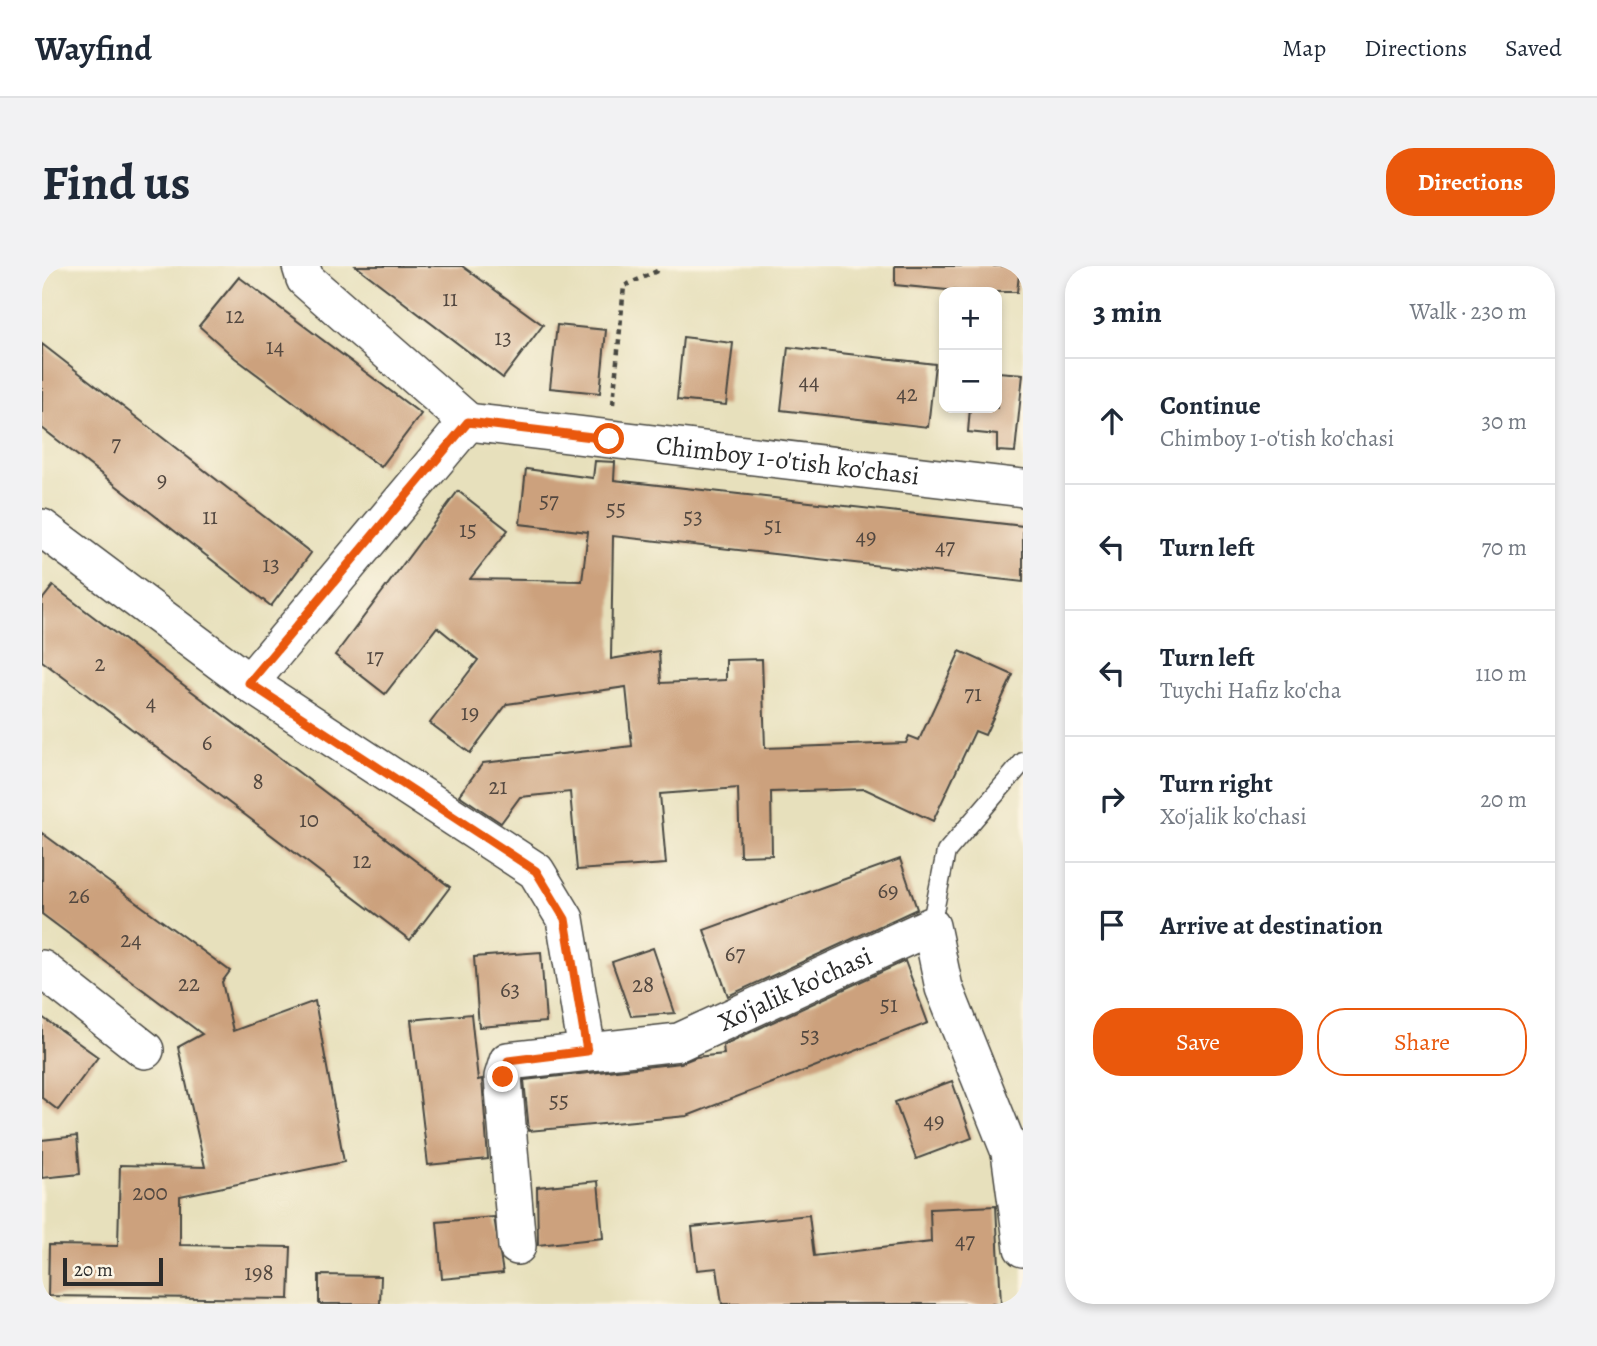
<!DOCTYPE html>
<meta charset="utf-8">
<style>
body{margin:0;font-family:Alegreya,serif;background:#f2f2f3;color:#1f2937}
.controls{position:absolute;right:21px;top:21px;display:grid;overflow:hidden;border-radius:14px;box-shadow:0 4px 10px #0003}
.controls button{width:63px;height:63px;display:grid;place-items:center;padding:0;border:0;border-bottom:2px solid #e0e1e3;background:#fff;color:#1f2937;font:35px sans-serif}
.scale{position:absolute;left:21px;bottom:18px;width:100px;box-sizing:border-box;padding-left:7px;border:4px solid #2b2b2b;border-top:0;font-size:19px;line-height:24px;white-space:nowrap;color:#2b2b2b;-webkit-text-stroke:5px #fcf5e5;paint-order:stroke}
.stop{position:absolute;width:21px;height:21px;margin:-16px;border:5px solid #ea580c;border-radius:50%;background:#fff}
.stop.end{background:#ea580c;border-color:#fff;box-shadow:0 2px 7px #0008}
.list{margin:0;padding:0;list-style:none}
h2{display:flex;justify-content:space-between;align-items:center;height:91px;margin:0;padding:0 28px;font-size:30px}
h2 small{font-size:23px;font-weight:400;color:#747a83}
.list li{display:grid;grid-template-columns:46px 1fr auto;gap:21px;align-items:center;box-sizing:border-box;height:126px;padding:0 28px;border-top:2px solid #e0e1e3}
.list b{display:block;font-size:26px;white-space:nowrap}
.list p{margin:0;font-size:23px;white-space:nowrap;color:#747a83}
.list em{font-size:23px;font-style:normal;color:#747a83}
.actions{display:flex;gap:14px;padding:21px 28px}
.actions a{flex:1;padding:16px 0;border:2px solid #ea580c;border-radius:28px;text-align:center;font-size:24px;color:#ea580c}
.actions .main{background:#ea580c;color:#fff}
.icon{flex:none;width:38px;height:38px;fill:none;stroke:currentColor;stroke-width:2;stroke-linecap:round;stroke-linejoin:round}
.map{position:relative;flex:none;width:981px;height:1038px;overflow:hidden;border-radius:28px}
header{display:flex;align-items:center;gap:42px;box-sizing:border-box;height:98px;padding:0 35px;background:#fff;border-bottom:2px solid #e0e1e3}
header strong{font-size:33px}
nav{display:flex;gap:38px;margin-inline-start:auto;font-size:24px}
.intro{display:flex;align-items:center;justify-content:space-between;box-sizing:border-box;height:168px;padding:0 42px}
h1{margin:0;font-size:49px}
.button{padding:18px 32px;border-radius:28px;background:#ea580c;color:#fff;font-size:24px;font-weight:700}
main{display:flex;gap:42px;padding:0 42px}
aside{flex:1;background:#fff;border-radius:28px;box-shadow:0 4px 10px #0003}
.map>svg:first-child{display:block}
.building{fill:#cca17d}
.lines{fill:none;stroke-linecap:round;stroke-linejoin:round}
.service-casing{stroke:#474641;stroke-width:21}
.minor-casing{stroke:#474641;stroke-width:40}
.path{stroke:#474641;stroke-width:4.5;stroke-dasharray:5 5;stroke-linecap:butt}
.service{stroke:#fff;stroke-width:18}
.minor{stroke:#fff;stroke-width:37}
.route{stroke:#ea580c;stroke-width:9}
.labels{text-anchor:middle;dominant-baseline:central;stroke-width:5;stroke-linejoin:round;paint-order:stroke}
.number-label{font-size:23px;fill:#534840}
.street-label{font-size:26px;fill:#2b2b2b;stroke:#fcf5e5}
</style>
<header>
<strong>Wayfind</strong>
<nav><a>Map</a><a>Directions</a><a>Saved</a></nav>
</header>
<div class="intro"><h1>Find us</h1><a class="button">Directions</a></div>
<main>
<div class="map">
<svg width="981" height="1038" viewBox="0 0 981 1038">
<rect width="100%" height="100%" fill="#fcf5e5"/>
<filter id="ink" filterUnits="userSpaceOnUse"><feTurbulence type="fractalNoise" baseFrequency=".0143" numOctaves="2"/><feDisplacementMap in="SourceGraphic" scale="14" xChannelSelector="R" yChannelSelector="G"/><feConvolveMatrix kernelMatrix="1 2 1 2 8 2 1 2 1" color-interpolation-filters="sRGB"/></filter>
<filter id="wash" filterUnits="userSpaceOnUse"><feTurbulence type="fractalNoise" baseFrequency=".00686" numOctaves="4" result="noise"/><feDisplacementMap in="SourceGraphic" scale="28" xChannelSelector="R" yChannelSelector="G"/><feGaussianBlur stdDeviation="1.57" result="paint"/><feColorMatrix in="noise" values="0 0 0 0 0 0 0 0 0 0 0 0 0 0 0 0 0 1.4 0 .05"/><feComposite in="paint" operator="in"/></filter>
<g filter="url(#wash)">
<rect width="100%" height="100%" fill="#e7e0bc"/>
<g id="blocks">
<g class="building">
<polygon points="314,0 420,0 501,59 461,112"/>
<polygon points="853,0 978,0 975,26 926,26 853,19"/>
<polygon points="197,11 379,148 339,201 193,92 157,60"/>
<polygon points="515,59 564,64 558,127 508,122"/>
<polygon points="641,71 691,77 684,139 635,134"/>
<polygon points="0,78 269,287 229,340 0,162"/>
<polygon points="746,81 893,98 886,161 739,144"/>
<polygon points="955,106 981,108 973,186 955,185 955,169 926,166 928,142 955,142"/>
<polygon points="553,195 573,196 572,214 981,260 981,316 571,270 569,393 617,385 619,417 684,414 684,394 720,393 723,482 864,477 867,470 877,474 918,385 971,409 943,469 933,465 891,555 823,523 729,526 730,589 698,590 696,522 618,528 624,598 535,604 528,526 478,531 459,557 417,529 441,497 590,480 584,421 465,438 428,487 388,457 436,394 395,361 343,428 293,389 416,225 466,264 428,313 540,315 546,266 478,258 484,203 551,212"/>
<polygon points="11,320 408,621 368,674 0,395 0,334"/>
<polygon points="0,567 188,705 180,716 191,765 273,735 302,896 138,930 138,979 249,981 247,1033 6,1030 7,979 76,980 78,899 163,901 136,781 160,768 0,648"/>
<polygon points="858,593 875,643 686,730 662,664"/>
<polygon points="611,682 633,747 589,750 570,696"/>
<polygon points="499,686 504,756 437,761 432,691"/>
<polygon points="863,695 886,757 645,850 487,865 482,814 639,797 654,791 682,788 681,779"/>
<polygon points="429,748 436,814 440,813 446,893 386,899 369,754"/>
<polygon points="0,751 56,791 16,844 0,832"/>
<polygon points="910,815 930,872 874,893 853,836"/>
<polygon points="35,870 38,908 0,912 0,874"/>
<polygon points="556,915 561,972 496,979 495,921"/>
<polygon points="954,940 959,1038 680,1038 675,1002 655,1004 650,961 767,949 772,990 889,976 888,943"/>
<polygon points="452,951 461,1007 400,1013 395,956"/>
<polygon points="277,1009 339,1010 338,1038 277,1038"/>
</g>
</g>
</g>
<g filter="url(#ink)">
<use href="#blocks" fill-opacity="0" stroke="#474641" stroke-width="2"/>
<g class="lines">
<defs>
<polyline id="service" points="889,660 904,586 981,496"/>
<g id="minor">
<polyline points="259,0 263,13 426,156"/>
<path id="s1" d="M 426,156 L 981,222"/>
<polyline points="0,262 207,417 494,605 523,653 545,785"/>
<polyline points="207,417 426,156"/>
<polyline points="0,703 103,784"/>
<path id="s2" d="M 475,980 L 461,811 L 466,795 L 637,776 L 889,660 L 902,722 L 968,886 L 981,982"/>
</g>
</defs>
<use href="#service" class="service-casing"/>
<use href="#minor" class="minor-casing"/>
<polyline class="path" points="571,138 582,20 615,5 616,0"/>
<use href="#service" class="service"/>
<use href="#minor" class="minor"/>
</g>
</g>
<g class="lines" filter="url(#ink)">
<polyline class="route" points="461,811 466,795 545,785 523,653 494,605 207,417 426,156 567,173"/>
</g>
<g class="labels">
<g class="number-label">
<text x="408" y="32">11</text>
<text x="193" y="49">12</text>
<text x="461" y="71">13</text>
<text x="233" y="80">14</text>
<text x="767" y="115">44</text>
<text x="865" y="127">42</text>
<text x="74" y="177">7</text>
<text x="120" y="213">9</text>
<text x="507" y="234">57</text>
<text x="574" y="242">55</text>
<text x="168" y="250">11</text>
<text x="651" y="250">53</text>
<text x="731" y="259">51</text>
<text x="426" y="263">15</text>
<text x="824" y="270">49</text>
<text x="903" y="280">47</text>
<text x="229" y="298">13</text>
<text x="333" y="390">17</text>
<text x="58" y="397">2</text>
<text x="931" y="427">71</text>
<text x="109" y="436">4</text>
<text x="428" y="446">19</text>
<text x="165" y="476">6</text>
<text x="216" y="515">8</text>
<text x="456" y="520">21</text>
<text x="267" y="553">10</text>
<text x="320" y="594">12</text>
<text x="846" y="624">69</text>
<text x="37" y="629">26</text>
<text x="89" y="673">24</text>
<text x="693" y="687">67</text>
<text x="147" y="717">22</text>
<text x="601" y="718">28</text>
<text x="468" y="723">63</text>
<text x="847" y="738">51</text>
<text x="768" y="769">53</text>
<text x="517" y="834">55</text>
<text x="892" y="854">49</text>
<text x="108" y="926">200</text>
<text x="923" y="974">47</text>
<text x="217" y="1006">198</text>
</g>
<g class="street-label">
<text stroke="none"><textPath href="#s1" startOffset="322">Chimboy 1-o'tish ko'chasi</textPath></text>
<text stroke="none"><textPath href="#s2" startOffset="486">Xo'jalik ko'chasi</textPath></text>
</g>
</g>
</svg>
<div class="controls">
<button>+</button>
<button>−</button>
</div>
<div class="scale">20 m</div>
<div class="stop" style="left:567px;top:173px"></div>
<div class="stop end" style="left:461px;top:811px"></div>
</div>
<aside>
<h2>3 min<small>Walk · 230 m</small></h2>
<ul class="list">
<li><svg class="icon" aria-label="ahead" viewBox="0 0 24 24"><path d="M12 20V5M6 11l6-6 6 6"/></svg><div><b>Continue</b><p>Chimboy 1-o'tish ko'chasi</p></div><em>30 m</em></li>
<li><svg class="icon" aria-label="left" viewBox="0 0 24 24"><path d="M17 20v-9H6M10 6l-5 5 5 5"/></svg><div><b>Turn left</b></div><em>70 m</em></li>
<li><svg class="icon" aria-label="left" viewBox="0 0 24 24"><path d="M17 20v-9H6M10 6l-5 5 5 5"/></svg><div><b>Turn left</b><p>Tuychi Hafiz ko'cha</p></div><em>110 m</em></li>
<li><svg class="icon" aria-label="right" viewBox="0 0 24 24"><path d="M7 20v-9h11M14 6l5 5-5 5"/></svg><div><b>Turn right</b><p>Xo'jalik ko'chasi</p></div><em>20 m</em></li>
<li><svg class="icon" aria-label="arrive" viewBox="0 0 24 24"><path d="M6 21V4h12l-3 4 3 4H6"/></svg><div><b>Arrive at destination</b></div></li>
</ul>
<div class="actions"><a class="main">Save</a><a>Share</a></div>
</aside>
</main>
